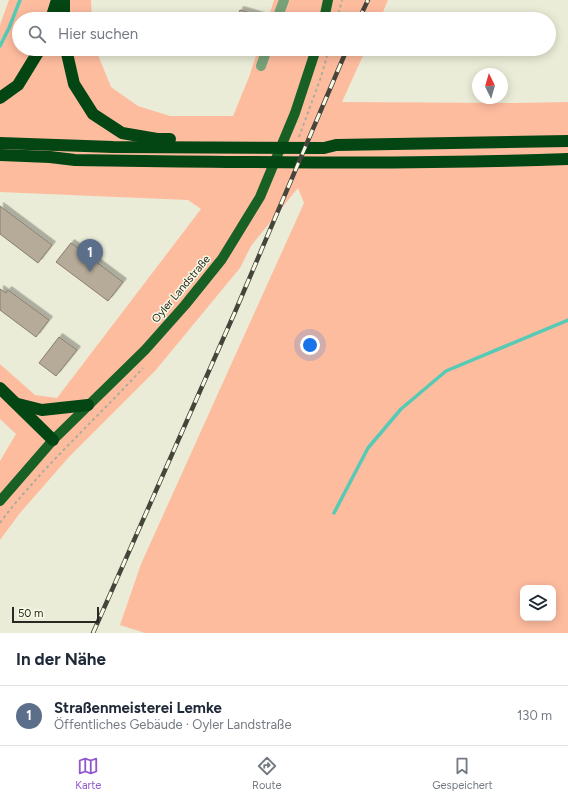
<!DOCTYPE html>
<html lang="de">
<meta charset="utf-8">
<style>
body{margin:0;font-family:Figtree,sans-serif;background:#f6f6f7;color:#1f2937}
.controls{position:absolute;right:12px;bottom:12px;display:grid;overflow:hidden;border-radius:8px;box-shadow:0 2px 10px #0003}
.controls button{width:36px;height:36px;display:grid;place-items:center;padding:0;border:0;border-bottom:1px solid #e0e1e3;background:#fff;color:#1f2937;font:20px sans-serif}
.compass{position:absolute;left:472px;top:68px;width:36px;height:36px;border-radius:50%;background:#fff;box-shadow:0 2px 10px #0003;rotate:355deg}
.scale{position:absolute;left:12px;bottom:10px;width:87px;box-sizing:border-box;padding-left:4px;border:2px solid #292921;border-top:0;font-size:11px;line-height:14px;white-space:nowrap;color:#292921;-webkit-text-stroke:3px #f7fae4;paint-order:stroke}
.you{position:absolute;left:310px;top:345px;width:14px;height:14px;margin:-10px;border:3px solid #fff;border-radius:50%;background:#1a73e8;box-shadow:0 0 0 6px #1a73e833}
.badge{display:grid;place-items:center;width:26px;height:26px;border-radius:50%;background:#9157cf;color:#fff;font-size:13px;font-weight:700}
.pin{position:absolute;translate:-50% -33px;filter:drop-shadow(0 1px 2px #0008)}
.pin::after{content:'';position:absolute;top:21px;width:14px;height:12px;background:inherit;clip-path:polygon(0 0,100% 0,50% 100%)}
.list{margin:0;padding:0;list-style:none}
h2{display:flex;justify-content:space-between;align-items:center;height:52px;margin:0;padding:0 16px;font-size:17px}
h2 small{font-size:13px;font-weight:400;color:#747a83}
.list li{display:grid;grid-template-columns:26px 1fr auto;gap:12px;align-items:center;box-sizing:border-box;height:60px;padding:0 16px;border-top:1px solid #e0e1e3}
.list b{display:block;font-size:15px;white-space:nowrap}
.list p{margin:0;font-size:13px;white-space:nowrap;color:#747a83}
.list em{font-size:13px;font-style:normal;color:#747a83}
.icon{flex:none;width:22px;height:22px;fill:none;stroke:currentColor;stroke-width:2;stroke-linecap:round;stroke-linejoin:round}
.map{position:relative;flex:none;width:568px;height:633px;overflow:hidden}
.search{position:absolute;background:#fff;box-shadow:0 2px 10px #0003;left:12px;right:12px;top:12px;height:44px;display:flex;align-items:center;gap:10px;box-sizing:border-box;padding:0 14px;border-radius:22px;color:#747a83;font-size:15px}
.sheet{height:112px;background:#fff}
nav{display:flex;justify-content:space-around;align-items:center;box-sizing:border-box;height:56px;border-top:1px solid #e0e1e3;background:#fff;font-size:11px;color:#747a83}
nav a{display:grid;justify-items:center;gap:2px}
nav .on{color:#9157cf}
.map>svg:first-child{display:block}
.green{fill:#febc9f;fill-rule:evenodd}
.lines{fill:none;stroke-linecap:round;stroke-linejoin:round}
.stream{stroke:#56cab5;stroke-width:3.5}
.building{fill:#b6aa99;stroke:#887d6c;filter:url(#shadow)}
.path{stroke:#acad9d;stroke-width:2;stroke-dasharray:3 3;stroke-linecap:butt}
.minor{stroke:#77a279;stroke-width:10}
.major{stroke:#196025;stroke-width:10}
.highway{stroke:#044613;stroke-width:12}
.rail-casing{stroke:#45453b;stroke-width:4.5}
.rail{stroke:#f7fae4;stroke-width:3;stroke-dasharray:9;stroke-linecap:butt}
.labels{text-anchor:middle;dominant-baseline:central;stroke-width:3;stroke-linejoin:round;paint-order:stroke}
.street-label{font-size:11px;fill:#292921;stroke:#f7fae4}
</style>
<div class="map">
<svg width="568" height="633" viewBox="0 0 568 633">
<defs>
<filter id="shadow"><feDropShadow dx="3.5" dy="-3.5" stdDeviation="0" flood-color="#0004"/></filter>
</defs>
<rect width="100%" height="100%" fill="#eaecd7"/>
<g class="green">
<path d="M 9,0 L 91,0 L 92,19 L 19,19 L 19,49 L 97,49 L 98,55 L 111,87 L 138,106 L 170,116 L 233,116 L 249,77 L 258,49 L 366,49 L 342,102 L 517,103 L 568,102 L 568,633 L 145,633 L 120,625 L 141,564 L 304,203 L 298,188 L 251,246 L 240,268 L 155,371 L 69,457 L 20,513 L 0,540 L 0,461 L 16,434 L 0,419 L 0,364 L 35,395 L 57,398 L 201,209 L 188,200 L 0,192 L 0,25 ZM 523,588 L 553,588 L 553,618 L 523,618 Z"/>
<polygon points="274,0 388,0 380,19 268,19"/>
</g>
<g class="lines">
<g class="stream">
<polyline points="0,46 9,28 20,0"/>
<polyline points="334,513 368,448 401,409 446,371 568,320"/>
</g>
</g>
<g class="building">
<polygon points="240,10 261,16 260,19 236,19"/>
<polygon points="0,206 52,245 38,263 0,234"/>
<polygon points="71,243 123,282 108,301 56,262"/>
<polygon points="0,289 6,293 8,290 49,320 36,337 0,310"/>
<polygon points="59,337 77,350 56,376 39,363"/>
</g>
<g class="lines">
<g class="path">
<polyline points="337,19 342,0"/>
<polyline points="299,137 321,77 329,49"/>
<path d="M 0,523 C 12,506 26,491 39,476 C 73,439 109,405 143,368"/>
</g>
<g class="minor">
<polyline points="277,19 284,0"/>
<polyline points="261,66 267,49"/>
</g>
<g class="major">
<polyline points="324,19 328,0"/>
<polyline points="0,501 53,440 145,350 185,305 222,259 260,197 295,113 316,49"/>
</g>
<g class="highway">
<polyline points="64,0 64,19"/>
<polyline points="51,19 57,0"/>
<polyline points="66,49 74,84 93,114 122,133 157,139 170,139"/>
<polyline points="0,98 18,85 40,49"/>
<polyline points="0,143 113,147 324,148 336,145 568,141"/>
<path d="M 0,155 L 50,157 L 75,160 C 240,162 404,165 568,159"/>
<polyline points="0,388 53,440"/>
<polyline points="18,404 42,410 88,405"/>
</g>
<defs>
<g id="rail">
<polyline points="359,19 368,0"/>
<polyline points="93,633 235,312 347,49"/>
</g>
</defs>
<use href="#rail" class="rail-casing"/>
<use href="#rail" class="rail"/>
</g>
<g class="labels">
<g class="street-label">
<text transform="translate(181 289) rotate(-50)">Oyler Landstraße</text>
</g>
</g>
</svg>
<div class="controls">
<button><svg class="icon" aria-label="layers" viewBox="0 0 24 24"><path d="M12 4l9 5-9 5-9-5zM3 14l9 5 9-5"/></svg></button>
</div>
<svg class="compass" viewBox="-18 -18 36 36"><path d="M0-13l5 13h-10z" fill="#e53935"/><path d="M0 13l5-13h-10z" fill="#747a83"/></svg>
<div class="scale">50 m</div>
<div class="you"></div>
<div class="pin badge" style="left:90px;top:272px;background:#5c6f8a">1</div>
<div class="search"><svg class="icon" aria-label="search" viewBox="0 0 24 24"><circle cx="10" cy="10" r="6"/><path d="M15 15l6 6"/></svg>Hier suchen</div>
</div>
<section class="sheet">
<h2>In der Nähe<small></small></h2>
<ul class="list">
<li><span class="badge" style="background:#5c6f8a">1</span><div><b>Straßenmeisterei Lemke</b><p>Öffentliches Gebäude · Oyler Landstraße</p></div><em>130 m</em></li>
</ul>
</section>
<nav>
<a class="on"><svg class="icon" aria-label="map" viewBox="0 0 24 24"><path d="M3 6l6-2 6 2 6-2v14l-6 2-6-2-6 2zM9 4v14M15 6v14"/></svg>Karte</a>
<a><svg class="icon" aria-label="directions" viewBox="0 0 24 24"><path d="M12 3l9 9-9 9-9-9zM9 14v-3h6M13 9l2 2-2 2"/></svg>Route</a>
<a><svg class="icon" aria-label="saved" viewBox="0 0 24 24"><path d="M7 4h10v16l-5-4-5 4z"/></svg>Gespeichert</a>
</nav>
